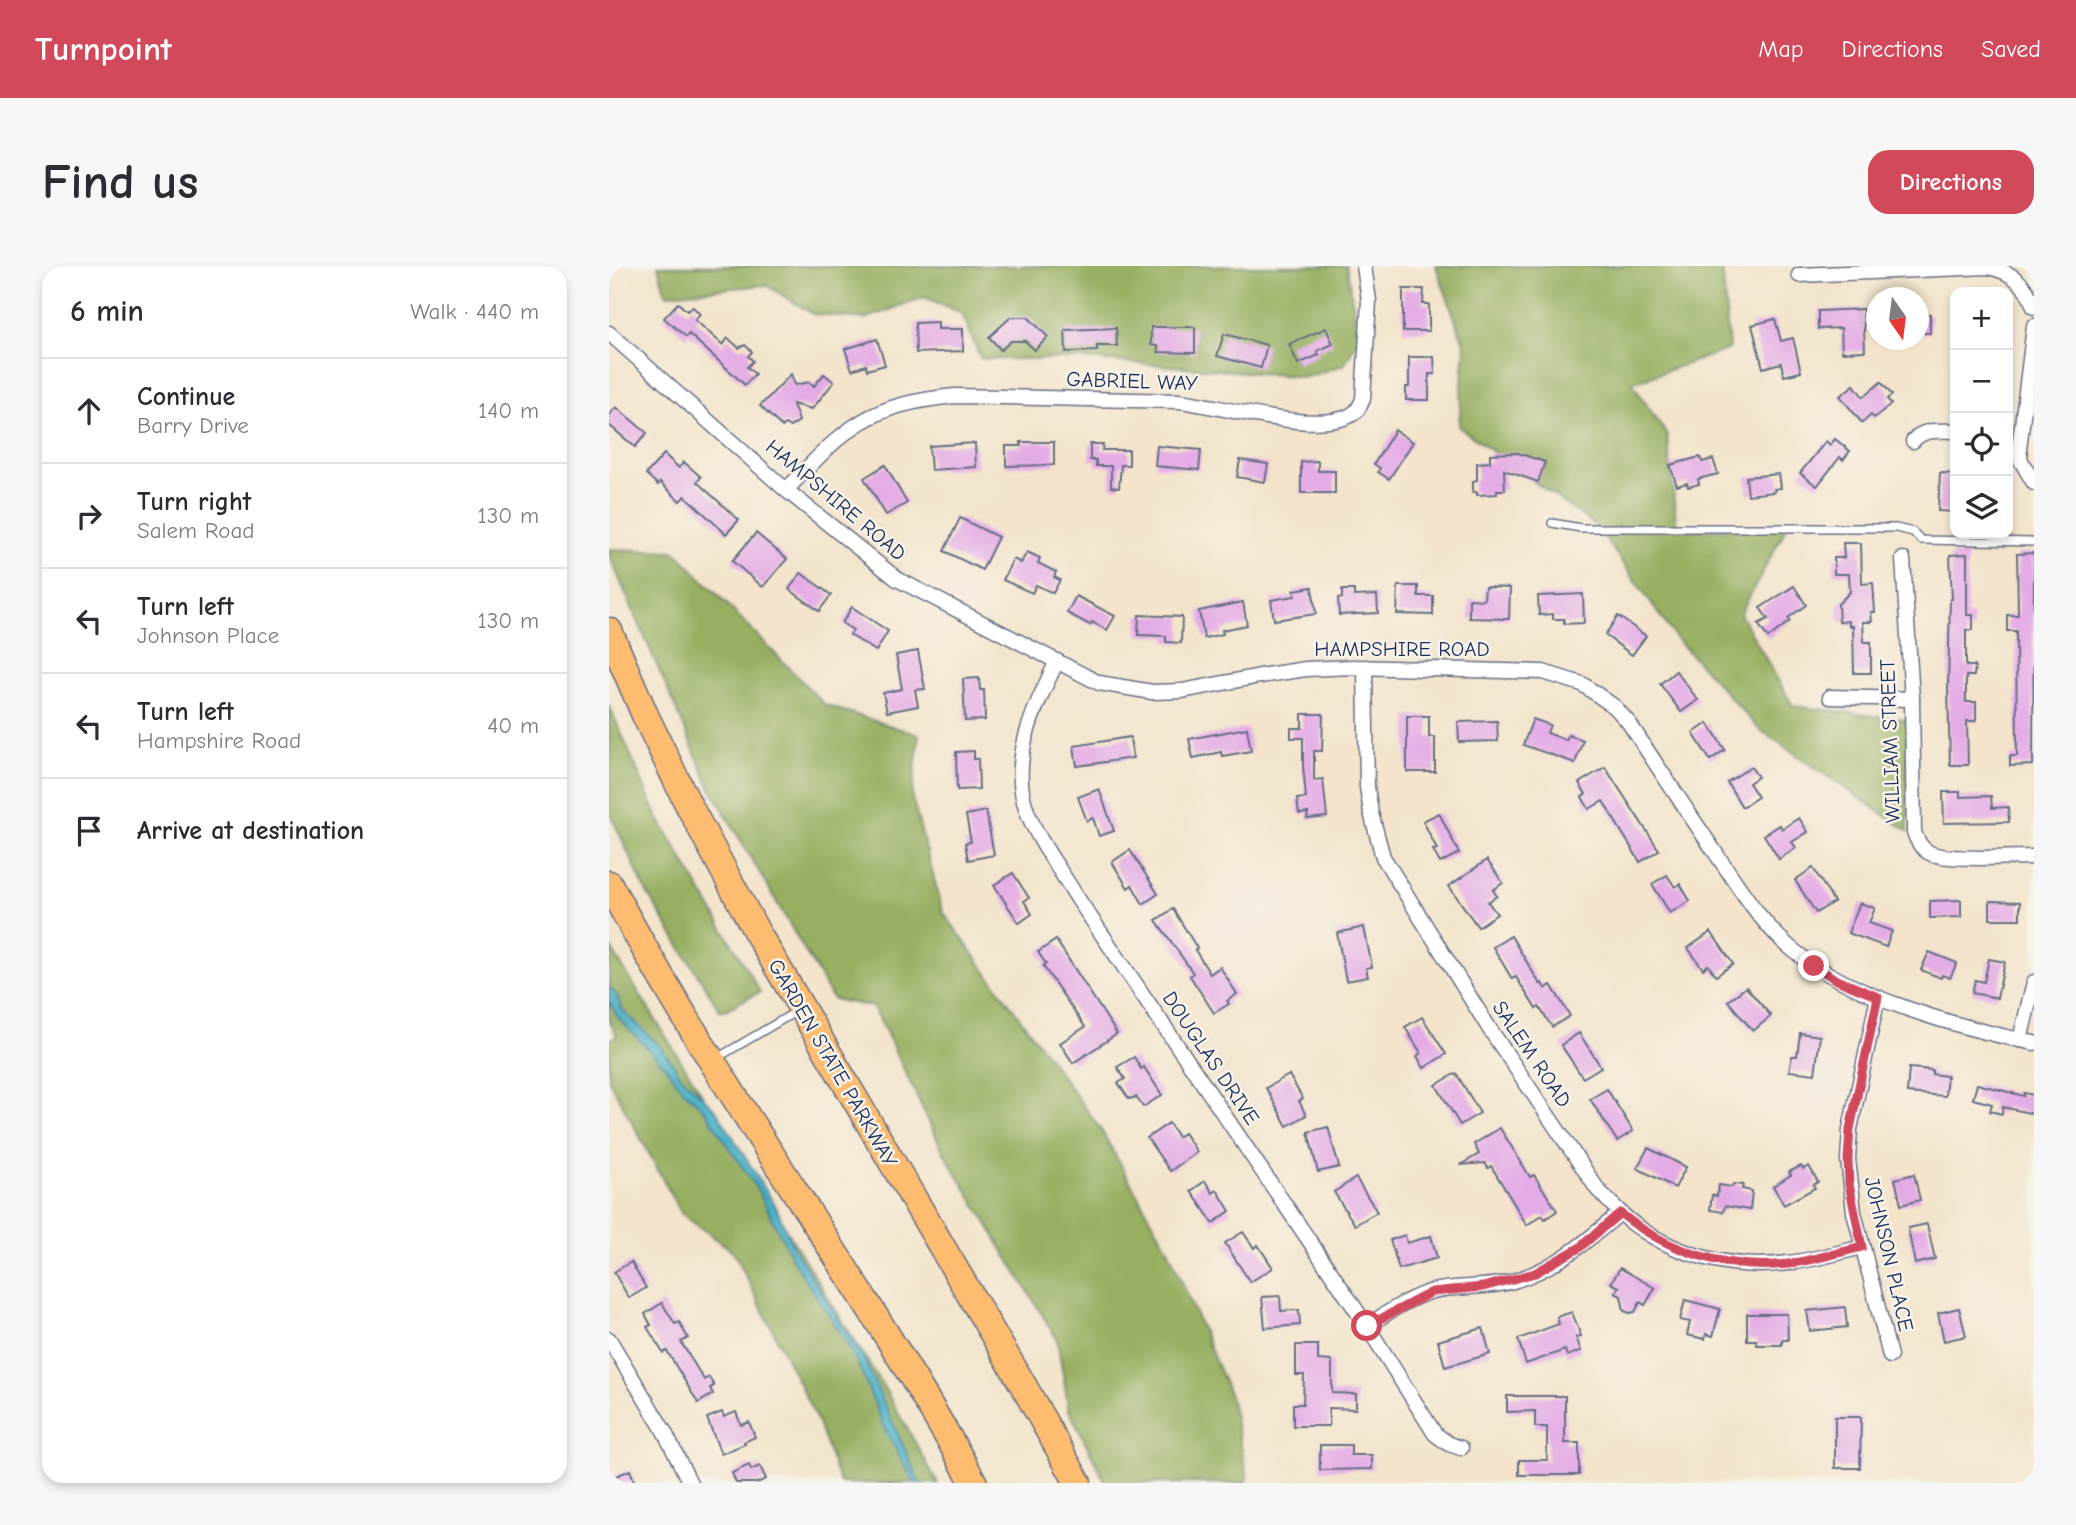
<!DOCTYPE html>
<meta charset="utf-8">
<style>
body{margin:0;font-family:"Comic Neue",sans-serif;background:#f7f7f7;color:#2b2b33}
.controls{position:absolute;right:21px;top:21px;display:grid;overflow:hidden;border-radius:14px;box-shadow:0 4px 10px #0003}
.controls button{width:63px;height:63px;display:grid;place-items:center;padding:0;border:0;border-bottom:2px solid #e1e1e2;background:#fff;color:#2b2b33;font:35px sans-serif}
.compass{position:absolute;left:1257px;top:21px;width:63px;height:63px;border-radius:50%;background:#fff;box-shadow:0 4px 10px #0003;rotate:166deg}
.stop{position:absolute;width:21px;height:21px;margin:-16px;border:5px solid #d1495b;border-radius:50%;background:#fff}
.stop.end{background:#d1495b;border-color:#fff;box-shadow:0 2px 7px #0008}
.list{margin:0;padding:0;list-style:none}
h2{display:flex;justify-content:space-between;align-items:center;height:91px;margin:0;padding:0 28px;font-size:30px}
h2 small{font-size:23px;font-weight:400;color:#7c7c81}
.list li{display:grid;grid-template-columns:46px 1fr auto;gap:21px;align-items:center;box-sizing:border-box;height:105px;padding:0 28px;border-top:2px solid #e1e1e2}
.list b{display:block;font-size:26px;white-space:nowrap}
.list p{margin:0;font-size:23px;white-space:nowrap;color:#7c7c81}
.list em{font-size:23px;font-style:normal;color:#7c7c81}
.icon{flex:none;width:38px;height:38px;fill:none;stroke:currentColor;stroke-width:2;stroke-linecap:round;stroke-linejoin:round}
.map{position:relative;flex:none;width:1425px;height:1217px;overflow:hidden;border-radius:21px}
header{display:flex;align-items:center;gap:42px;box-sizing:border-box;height:98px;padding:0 35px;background:#d1495b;color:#fff}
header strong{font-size:33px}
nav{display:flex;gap:38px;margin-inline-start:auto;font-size:24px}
.intro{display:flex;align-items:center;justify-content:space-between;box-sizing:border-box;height:168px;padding:0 42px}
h1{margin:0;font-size:49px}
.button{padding:18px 32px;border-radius:21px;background:#d1495b;color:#fff;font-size:24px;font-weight:700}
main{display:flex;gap:42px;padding:0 42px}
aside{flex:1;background:#fff;border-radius:21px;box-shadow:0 4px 10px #0003}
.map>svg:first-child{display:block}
.forest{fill:#96af60;stroke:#586f5f;stroke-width:2}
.water{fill:#47b1c6;stroke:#317092;stroke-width:2}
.building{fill:#e4ace6}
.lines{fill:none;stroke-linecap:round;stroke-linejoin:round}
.lane-casing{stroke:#676e84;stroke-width:10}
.street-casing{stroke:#676e84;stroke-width:17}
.highway-casing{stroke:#676e84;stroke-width:29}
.lane{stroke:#fff;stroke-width:7}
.street{stroke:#fff;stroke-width:14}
.highway{stroke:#febc70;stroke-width:26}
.route{stroke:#d1495b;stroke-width:9}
.labels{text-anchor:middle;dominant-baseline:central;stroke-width:5;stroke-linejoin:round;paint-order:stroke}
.street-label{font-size:21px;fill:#1b2f5e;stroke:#f7f3e8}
</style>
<header>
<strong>Turnpoint</strong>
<nav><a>Map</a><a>Directions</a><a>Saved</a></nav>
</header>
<div class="intro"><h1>Find us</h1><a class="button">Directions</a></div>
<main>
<aside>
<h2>6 min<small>Walk · 440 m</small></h2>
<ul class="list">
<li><svg class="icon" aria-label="ahead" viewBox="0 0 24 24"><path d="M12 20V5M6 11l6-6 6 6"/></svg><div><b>Continue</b><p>Barry Drive</p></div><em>140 m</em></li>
<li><svg class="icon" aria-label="right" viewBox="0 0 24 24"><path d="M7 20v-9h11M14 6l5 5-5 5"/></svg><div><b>Turn right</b><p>Salem Road</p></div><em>130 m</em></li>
<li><svg class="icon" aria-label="left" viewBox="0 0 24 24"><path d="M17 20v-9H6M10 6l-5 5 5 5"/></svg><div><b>Turn left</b><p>Johnson Place</p></div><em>130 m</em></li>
<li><svg class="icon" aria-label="left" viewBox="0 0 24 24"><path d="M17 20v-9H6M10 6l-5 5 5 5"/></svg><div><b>Turn left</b><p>Hampshire Road</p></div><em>40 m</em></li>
<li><svg class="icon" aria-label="arrive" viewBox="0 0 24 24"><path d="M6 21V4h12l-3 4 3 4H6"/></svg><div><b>Arrive at destination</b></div></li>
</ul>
</aside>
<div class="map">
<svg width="1425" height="1217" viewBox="0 0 1425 1217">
<rect width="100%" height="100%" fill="#f7f3e8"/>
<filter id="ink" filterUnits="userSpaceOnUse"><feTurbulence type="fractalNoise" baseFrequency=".0143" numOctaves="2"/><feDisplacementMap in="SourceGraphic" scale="14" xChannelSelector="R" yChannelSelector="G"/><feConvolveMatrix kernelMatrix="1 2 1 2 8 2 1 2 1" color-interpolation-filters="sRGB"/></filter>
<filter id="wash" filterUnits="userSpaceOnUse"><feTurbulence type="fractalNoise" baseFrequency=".00686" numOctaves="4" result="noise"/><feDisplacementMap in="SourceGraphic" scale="28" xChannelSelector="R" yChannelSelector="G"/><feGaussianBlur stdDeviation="1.57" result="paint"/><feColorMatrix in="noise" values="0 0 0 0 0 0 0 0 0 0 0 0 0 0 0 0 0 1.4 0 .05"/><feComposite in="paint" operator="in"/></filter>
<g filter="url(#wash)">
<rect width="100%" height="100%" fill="#f3e4cb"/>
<g class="forest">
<polygon points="49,0 737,0 750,72 735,99 697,111 476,93 372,93 353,47 315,31 256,53 204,48 157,19 57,28"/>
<polygon points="827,0 1113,0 1120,83 1023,117 1058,169 1068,264 1177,262 1131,348 1184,440 1298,454 1299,565 1150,463 1067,372 988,261 850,161 856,80"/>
<polygon points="0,283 66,285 216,439 310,469 303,532 334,646 492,864 559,983 621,1130 639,1213 637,1217 497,1217 460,1144 448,1073 334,885 265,741 224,733 101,521 0,289"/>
<polygon points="0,439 47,548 151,726 112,746 38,627 0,545"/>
<polygon points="0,679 274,1120 329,1217 231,1217 207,1152 125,986 73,948 0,814 0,775 8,769 0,755"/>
</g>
<polygon class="water" points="0,721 7,728 14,745 51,780 74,812 107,844 167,941 186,985 255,1093 311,1217 306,1217 278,1168 249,1098 235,1072 186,998 150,926 94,842 76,826 54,798 10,753 0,735"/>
<g id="blocks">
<g class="building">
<polygon points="794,23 815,23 814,38 820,38 820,65 794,65"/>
<polygon points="69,37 78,45 84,41 91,48 86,54 114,79 119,72 130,82 136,79 143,86 139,90 144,95 138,101 146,108 136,119 80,68 77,71 55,52"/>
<polygon points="1254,43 1256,85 1233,86 1232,62 1209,63 1209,45"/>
<rect x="1310" y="48" width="11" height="19"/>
<polygon points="402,51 419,51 439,71 426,84 416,75 402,75 392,84 380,71"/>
<polygon points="1166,53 1172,75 1184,72 1192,106 1175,110 1172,97 1154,102 1143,59"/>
<polygon points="329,56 329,63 354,63 354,85 307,87 306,57"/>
<polygon points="542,61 586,61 586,87 549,86 549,80 542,79"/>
<polygon points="507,62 508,80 488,80 488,85 457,86 456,64"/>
<polygon points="717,62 724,78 708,85 710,89 689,98 680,78"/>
<polygon points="615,68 658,79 652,102 608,90"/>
<polygon points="268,73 276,99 258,104 257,99 243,104 236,83"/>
<polygon points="800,91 825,91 826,108 820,108 820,134 797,134 797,121 800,121"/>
<polygon points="182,108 186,119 200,116 205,120 215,108 225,116 203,143 184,138 190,155 181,161 176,158 173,161 151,140"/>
<polygon points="1272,116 1283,129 1278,133 1282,138 1265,152 1262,149 1253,157 1231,130 1245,119 1254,131"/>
<polygon points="7,141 38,167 26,181 0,159 0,150"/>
<polygon points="786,164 804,176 780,213 769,206 771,202 765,198"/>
<polygon points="1226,173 1241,185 1234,194 1231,191 1208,220 1191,207 1217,175 1221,179"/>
<polygon points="412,176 445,176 445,199 397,200 397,180 412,180"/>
<polygon points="366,177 367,201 322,204 320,180"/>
<polygon points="481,178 494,178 493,184 520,184 520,199 512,199 510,222 502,221 502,200 487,200 487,194 481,194"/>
<polygon points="548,180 592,184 590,204 546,200"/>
<polygon points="909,187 936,196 929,216 895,204 896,224 888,224 888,228 868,229 868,226 864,226 864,215 868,214 868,197 881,196 881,188"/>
<polygon points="55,188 70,202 75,196 92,211 88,216 130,254 117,268 76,230 71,235 51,216 49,219 37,208"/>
<polygon points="1091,191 1093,196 1104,193 1109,208 1089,213 1090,218 1079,221 1078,217 1068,220 1061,199"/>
<polygon points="631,194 659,198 656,216 628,211"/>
<polygon points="709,195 709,205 726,205 726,227 692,227 692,196"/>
<polygon points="276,199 298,237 277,249 255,212"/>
<polygon points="1331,207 1346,208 1346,246 1329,245"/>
<polygon points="1170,208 1172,222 1165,223 1166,226 1139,229 1137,211"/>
<polygon points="351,252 389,271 373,304 335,285"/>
<polygon points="147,267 178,293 154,321 123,295"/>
<polygon points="1234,277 1252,277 1253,318 1264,317 1266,346 1262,346 1263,356 1254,356 1255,376 1262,376 1262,407 1245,407 1244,360 1240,360 1240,355 1230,356 1229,338 1241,326 1240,308 1225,308 1225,292 1235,292"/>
<polygon points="418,286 431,292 429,297 447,306 445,311 451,314 444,327 427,319 423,327 394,314 404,293 412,297"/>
<polygon points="1425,287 1424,499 1401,500 1401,490 1408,490 1407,365 1398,365 1398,349 1409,349 1408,288"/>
<polygon points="1358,288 1358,349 1364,349 1364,364 1357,364 1357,400 1366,400 1365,410 1357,410 1357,436 1367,436 1367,455 1358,455 1359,499 1341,499 1339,423 1341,333 1343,333 1341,289"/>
<polygon points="192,307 222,329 210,345 180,323"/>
<polygon points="789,320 809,320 809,330 824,330 824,349 788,348"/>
<polygon points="1185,320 1197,339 1179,352 1181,355 1159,372 1149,358 1159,353 1151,342"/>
<polygon points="703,321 707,348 665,354 662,334 686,330 685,324"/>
<polygon points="876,321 901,322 900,353 860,352 860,333 875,334"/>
<polygon points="733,324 745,324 745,330 768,329 769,347 730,349 729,333 733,332"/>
<polygon points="974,328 975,357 955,358 955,353 944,353 944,348 930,349 929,330"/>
<polygon points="467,330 506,350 498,364 483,356 481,359 458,347"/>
<polygon points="634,336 638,359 613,364 614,368 595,372 590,345"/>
<polygon points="243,341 279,365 267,385 241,369 244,364 233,357"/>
<polygon points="530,349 573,351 572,377 557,376 557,370 529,369"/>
<polygon points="1009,350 1037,370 1023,389 996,369"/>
<polygon points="309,385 316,423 306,424 309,440 278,446 274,427 293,423 287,389"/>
<polygon points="1067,405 1089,434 1072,446 1051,418"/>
<polygon points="370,412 371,424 375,424 376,454 356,455 354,413"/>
<polygon points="693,448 714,448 713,485 705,485 705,514 714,513 718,551 698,553 699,547 690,548 688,533 697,532 694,500 694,472 682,472 682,462 693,462"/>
<polygon points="798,450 820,450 820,471 826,471 826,506 798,506"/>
<polygon points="924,453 941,459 938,467 957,474 959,469 974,474 966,497 914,479"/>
<polygon points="888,455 889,475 850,476 849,456"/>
<polygon points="1099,457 1116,484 1101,494 1084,467"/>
<polygon points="638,462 642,485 613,490 612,486 584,492 580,473"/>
<polygon points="521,471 524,492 468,500 465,480"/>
<polygon points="365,485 365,493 369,493 370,523 348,524 347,486"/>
<polygon points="996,501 1050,584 1031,596 994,535 980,543 973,531 977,528 970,517"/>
<polygon points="1142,501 1149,511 1140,517 1149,531 1133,541 1118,516"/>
<polygon points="490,523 505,565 490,570 484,552 478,555 469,531"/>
<polygon points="1334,526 1351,526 1351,531 1382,530 1383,542 1399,541 1400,556 1335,557"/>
<polygon points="377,545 385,589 359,594 356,577 362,576 357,549"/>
<polygon points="830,547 850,587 831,597 824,584 828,583 814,555"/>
<polygon points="1190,552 1199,566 1183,576 1187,582 1170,593 1155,569 1171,559 1173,563"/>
<polygon points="521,584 549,628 534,638 523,619 519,622 503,596"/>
<polygon points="878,594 894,617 884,624 888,630 879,636 888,648 869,661 840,620"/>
<polygon points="1204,602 1225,636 1207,647 1186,614"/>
<polygon points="404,607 420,632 415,635 423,648 410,657 385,619"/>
<polygon points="1058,609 1066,621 1071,618 1081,635 1061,647 1043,618"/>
<polygon points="1352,634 1352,651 1321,652 1321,635"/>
<polygon points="1381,635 1411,636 1411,653 1381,653"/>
<polygon points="1251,637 1266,642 1260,657 1283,665 1277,681 1239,667"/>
<polygon points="564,643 588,682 586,684 601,708 611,701 628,728 618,735 620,738 605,747 581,710 584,707 547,654"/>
<polygon points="755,661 763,701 757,702 759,711 737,715 728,667"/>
<polygon points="1102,666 1124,698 1107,710 1099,699 1094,703 1079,682"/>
<polygon points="902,670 931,718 933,717 936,723 942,719 961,750 943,761 930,741 927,743 907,711 903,713 884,681"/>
<polygon points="447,674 508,768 464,797 451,777 476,761 434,700 437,698 429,686"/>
<polygon points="1320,686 1348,697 1341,712 1333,709 1332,712 1312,704"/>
<polygon points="1380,693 1396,696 1388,732 1363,727 1366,714 1375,716"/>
<polygon points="1137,721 1162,750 1144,765 1119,735"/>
<polygon points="813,751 837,788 815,802 808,790 812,787 796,761"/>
<polygon points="970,767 992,801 974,812 952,779"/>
<polygon points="1191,767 1211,770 1206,808 1180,805 1183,790 1188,790"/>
<polygon points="525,791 532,803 535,801 553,829 534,841 527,831 520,833 509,817 516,813 508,801"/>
<polygon points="1300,802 1323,804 1323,808 1338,810 1336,830 1298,827"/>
<polygon points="847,807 871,847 851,859 827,819"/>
<polygon points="680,809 694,833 690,835 697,849 678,860 657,822"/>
<polygon points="1368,818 1415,830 1415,827 1425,829 1425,848 1394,841 1393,848 1381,845 1383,838 1364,833"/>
<polygon points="998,823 1024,865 1008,875 981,833"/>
<polygon points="560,857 569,871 575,867 588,886 561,905 538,872"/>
<polygon points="719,861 730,901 709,906 699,866"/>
<polygon points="891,862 921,911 925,909 948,945 936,953 933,949 918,959 882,900 879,902 876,897 851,899 870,888 865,878"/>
<polygon points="1039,882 1077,901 1066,922 1028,902"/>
<polygon points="1192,900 1194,903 1200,900 1209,916 1204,919 1206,922 1175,939 1164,920 1182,909 1180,906"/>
<polygon points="1305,908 1311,934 1292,939 1286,913"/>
<polygon points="747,912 768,946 746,959 725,926"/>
<polygon points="596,915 604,927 608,924 621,945 604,957 582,925"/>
<polygon points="1124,918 1134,919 1133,923 1143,925 1141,944 1116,940 1114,946 1101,944 1103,929 1108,930 1110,919 1123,921"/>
<polygon points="1318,958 1326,993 1306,998 1299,962"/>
<polygon points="634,966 645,982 649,979 664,1002 641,1016 616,977"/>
<polygon points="796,969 798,977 822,970 828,992 790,1003 781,974"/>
<polygon points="22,996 37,1022 20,1032 5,1006"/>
<polygon points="1011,1002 1046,1022 1036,1039 1031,1036 1026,1046 1021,1047 1015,1045 1012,1030 1006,1027 1010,1021 1002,1017"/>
<polygon points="671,1030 672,1045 690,1044 691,1059 656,1062 653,1031"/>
<polygon points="1076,1034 1111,1043 1104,1070 1097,1068 1096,1073 1078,1069 1081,1056 1071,1054"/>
<polygon points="53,1037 66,1058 70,1056 79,1072 72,1076 95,1114 100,1111 105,1120 101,1122 104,1128 89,1137 58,1085 54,1087 38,1061 42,1059 36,1048"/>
<polygon points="1236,1041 1238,1061 1201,1065 1198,1045"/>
<polygon points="1350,1042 1357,1070 1335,1075 1329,1047"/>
<polygon points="963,1046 972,1070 967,1071 972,1085 958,1090 956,1084 917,1098 909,1073 950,1058 948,1051"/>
<polygon points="1138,1048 1178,1048 1179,1074 1173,1074 1173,1079 1148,1079 1147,1074 1138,1074"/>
<polygon points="874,1062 881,1088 836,1101 829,1075"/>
<polygon points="687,1079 709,1079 709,1094 723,1095 723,1127 747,1128 747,1143 720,1142 720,1160 684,1160 684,1138 694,1138 695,1109 687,1109"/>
<polygon points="898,1130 956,1130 956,1177 970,1177 970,1209 910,1209 910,1194 938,1194 938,1161 926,1161 926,1145 898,1146"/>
<polygon points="113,1146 115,1151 127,1146 132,1159 140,1156 146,1171 135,1176 136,1178 112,1188 98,1152"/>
<polygon points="1226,1151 1252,1151 1251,1202 1226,1202"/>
<polygon points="711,1179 742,1179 742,1189 763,1189 763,1203 711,1204"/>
<polygon points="140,1199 142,1204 151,1200 157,1213 148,1217 127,1217 123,1207"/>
<polygon points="21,1204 26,1217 0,1217 0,1213"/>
</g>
</g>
</g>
<g filter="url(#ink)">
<use href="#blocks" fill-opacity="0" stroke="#676e84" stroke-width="2"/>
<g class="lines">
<defs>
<g id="lane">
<polyline points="943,257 972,262 1287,262 1304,266 1312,274 1425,276"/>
<polyline points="108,792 188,745"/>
</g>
<g id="street">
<path d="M 1190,9 L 1379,1 C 1403,6 1417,17 1425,41"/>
<polyline points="1425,60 1410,183 1412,195 1425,217"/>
<path d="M 0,67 L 177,224 L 288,313 L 490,417 L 543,426 L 573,425 L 651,410 L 697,403 L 743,401 L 934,406 L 973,418 L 1006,441 L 1020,457 C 1049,501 1078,545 1108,589 C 1131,622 1153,659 1184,684 C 1242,732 1352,762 1425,777"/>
<path d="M 1304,175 C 1314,162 1332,165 1346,165"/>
<path d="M 177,224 C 237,162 256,139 346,130 L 570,135 C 609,139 713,171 745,147 C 749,144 752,138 754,133 L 760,35 L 755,0"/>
<path d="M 1294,293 L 1303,433 L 1305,566 C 1308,575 1312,583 1321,587 C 1336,595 1404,591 1425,591"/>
<path d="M 448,395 C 426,441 399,494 418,545 C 429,575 451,603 467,630 L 758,1060 L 826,1168 L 840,1178 L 852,1182"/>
<path d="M 756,401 L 758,521 L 762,547 L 774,591 L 880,762 L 989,924 C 1002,937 1014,951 1029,961 C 1071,991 1128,1004 1179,997 C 1204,994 1229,987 1253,981"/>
<polyline points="1221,431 1303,433"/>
<polyline points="1269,731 1241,863 1239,893 1245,946 1281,1090"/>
<polyline points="1411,774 1425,716"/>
<path d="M 758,1060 C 778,1047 801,1031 824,1025 C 850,1019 877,1023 904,1015 C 946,1003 978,975 1011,947"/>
<polyline points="0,1073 54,1163 81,1217"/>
</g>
<g id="highway">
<polyline points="0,365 36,449 78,536 146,663 413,1117 469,1217"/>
<path d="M 0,618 C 110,825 252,1012 365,1217"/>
</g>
</defs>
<use href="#lane" class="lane-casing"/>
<use href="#street" class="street-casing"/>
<use href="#highway" class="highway-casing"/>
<use href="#lane" class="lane"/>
<use href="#street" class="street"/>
<use href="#highway" class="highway"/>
</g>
</g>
<g class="lines" filter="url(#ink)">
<path class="route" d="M 758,1060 L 823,1026 L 874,1021 L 926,1007 L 970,982 L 1011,947 C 1058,985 1118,1005 1179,998 C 1204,994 1229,987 1253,981 L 1240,918 L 1239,893 L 1241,863 L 1269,731 L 1228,714 L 1205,700"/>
</g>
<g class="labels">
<g class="street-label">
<text transform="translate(523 115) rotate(2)">GABRIEL WAY</text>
<text transform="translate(227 234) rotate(40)">HAMPSHIRE ROAD</text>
<text x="793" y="383">HAMPSHIRE ROAD</text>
<text transform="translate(1281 475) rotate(-92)">WILLIAM STREET</text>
<text transform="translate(923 788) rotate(56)">SALEM ROAD</text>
<text transform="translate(602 792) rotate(56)">DOUGLAS DRIVE</text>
<text transform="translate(224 797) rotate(60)">GARDEN STATE PARKWAY</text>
<text transform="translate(1280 988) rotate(77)">JOHNSON PLACE</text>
</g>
</g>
</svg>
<div class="controls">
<button>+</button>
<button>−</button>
<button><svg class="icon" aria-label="locate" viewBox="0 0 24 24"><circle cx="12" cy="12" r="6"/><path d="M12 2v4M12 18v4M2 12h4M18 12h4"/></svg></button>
<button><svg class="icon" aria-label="layers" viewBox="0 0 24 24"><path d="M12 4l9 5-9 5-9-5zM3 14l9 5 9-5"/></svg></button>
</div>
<svg class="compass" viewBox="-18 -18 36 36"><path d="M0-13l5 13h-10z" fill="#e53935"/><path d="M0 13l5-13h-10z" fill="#7c7c81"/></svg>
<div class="stop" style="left:758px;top:1060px"></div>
<div class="stop end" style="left:1205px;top:700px"></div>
</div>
</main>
